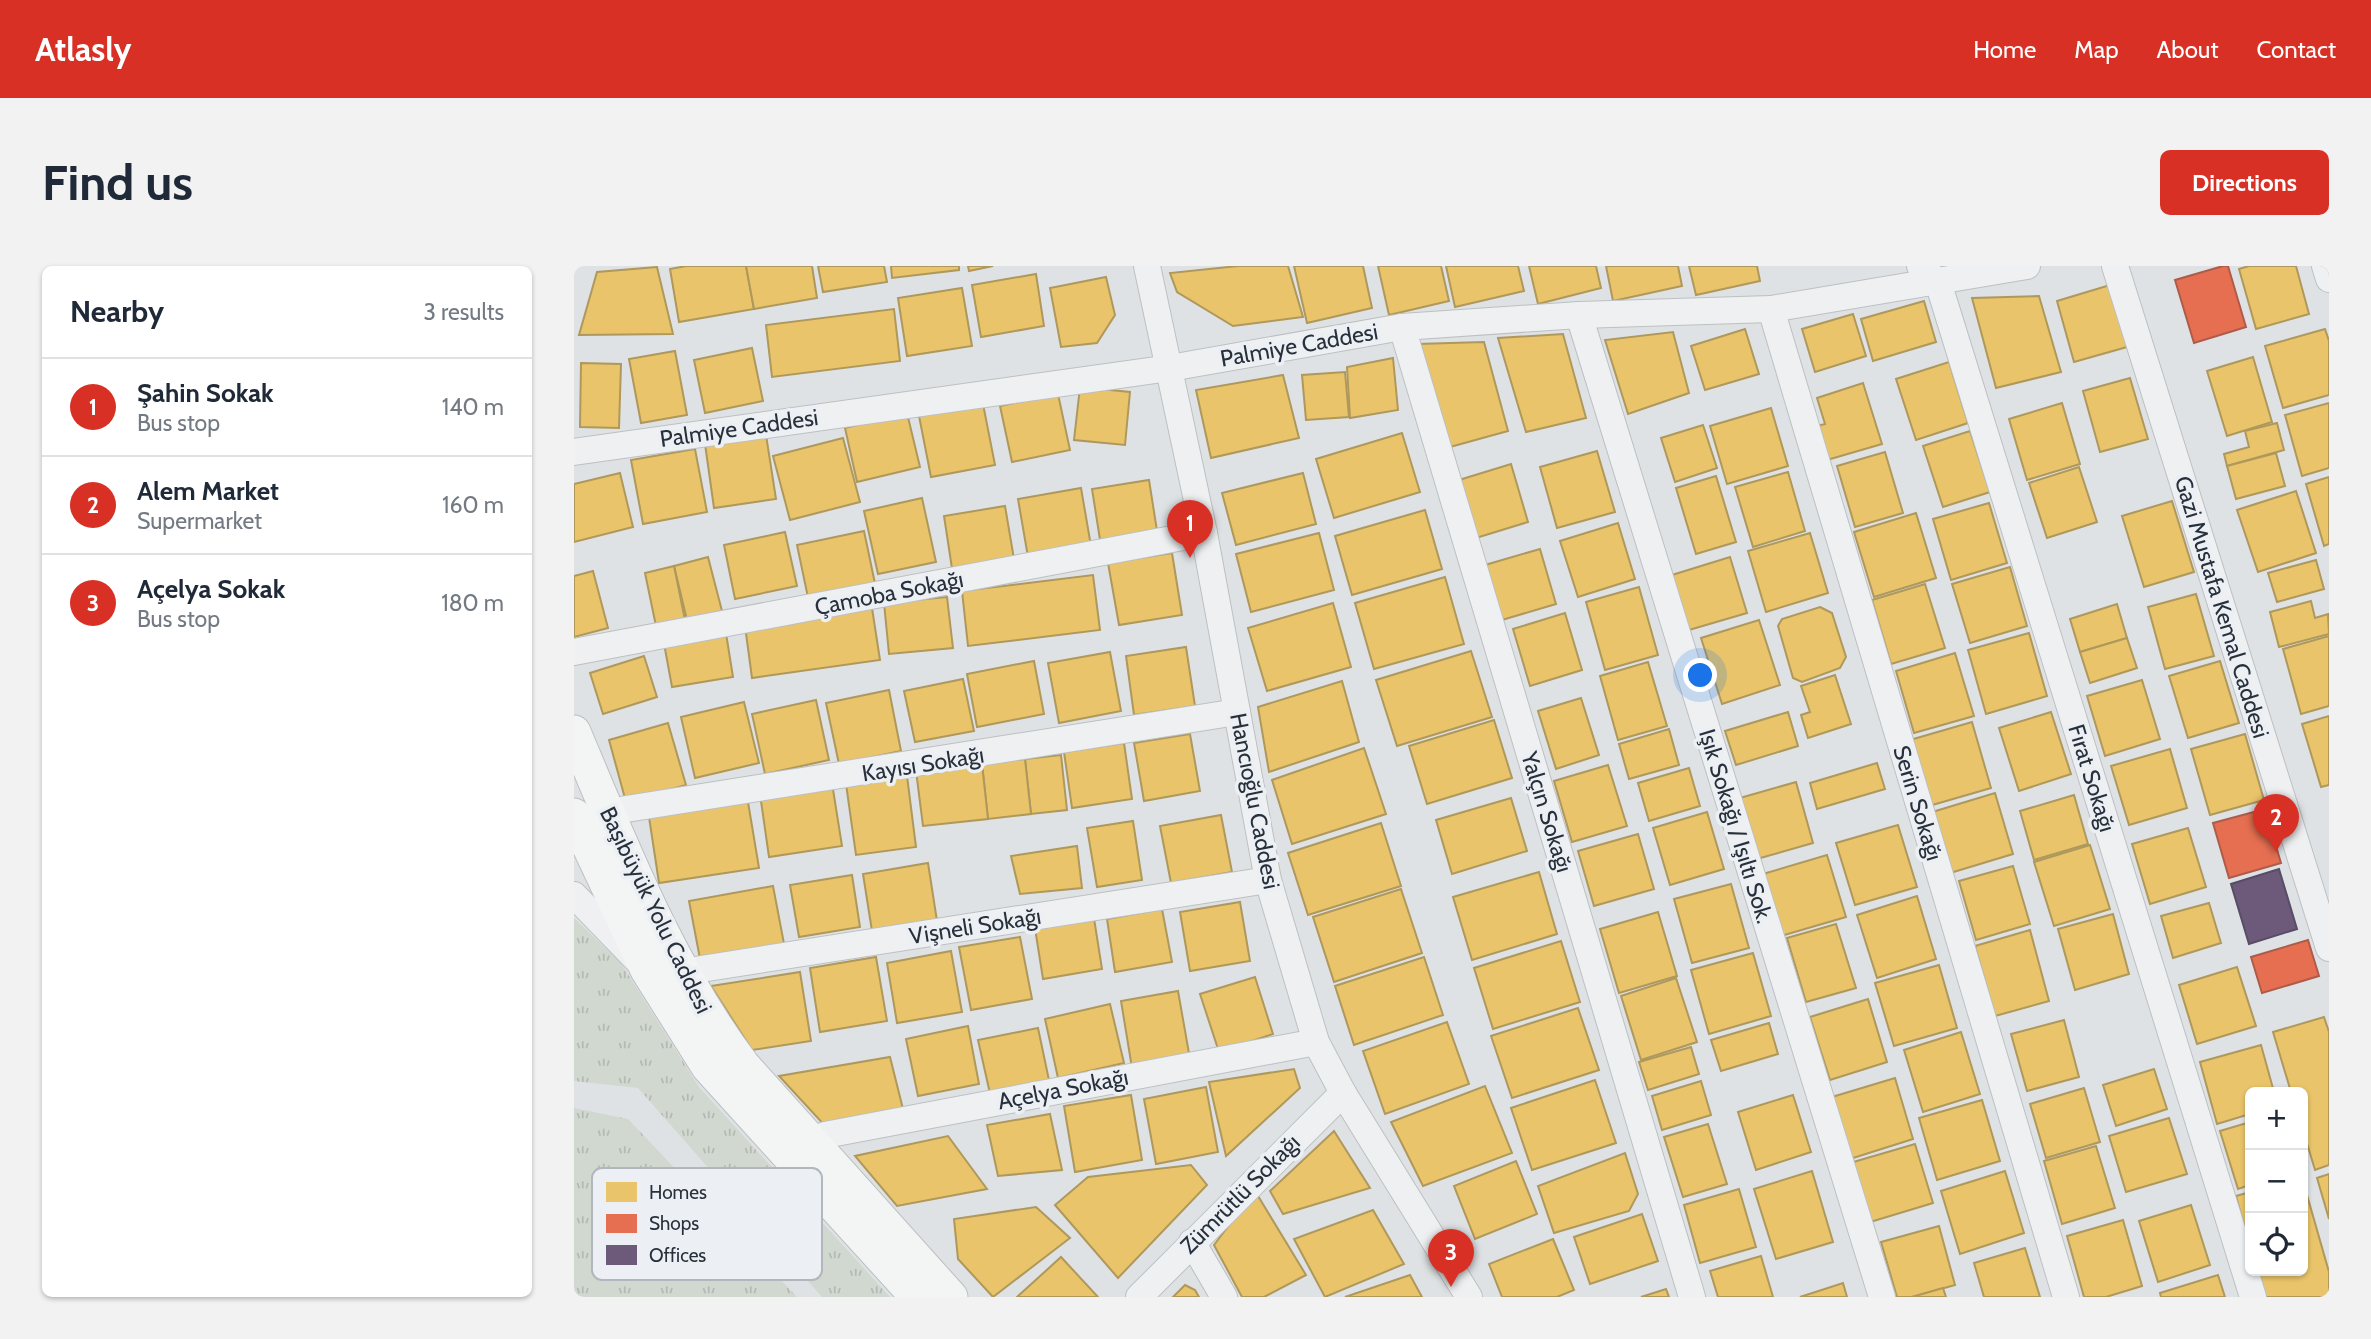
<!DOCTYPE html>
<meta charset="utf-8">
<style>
body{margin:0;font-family:Cabin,sans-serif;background:#f2f2f3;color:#1f2937}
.controls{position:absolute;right:21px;bottom:21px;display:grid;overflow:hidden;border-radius:10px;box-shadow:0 2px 5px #0004}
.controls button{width:63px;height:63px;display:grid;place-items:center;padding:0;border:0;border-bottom:2px solid #e0e1e3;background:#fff;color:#1f2937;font:35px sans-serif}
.you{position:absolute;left:1127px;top:410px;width:24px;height:24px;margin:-18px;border:5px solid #fff;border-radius:50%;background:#1a73e8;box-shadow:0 0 0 10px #1a73e833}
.badge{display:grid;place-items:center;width:46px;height:46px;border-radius:50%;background:#d93025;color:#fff;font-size:23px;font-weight:700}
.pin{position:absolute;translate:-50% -58px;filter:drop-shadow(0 2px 4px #0008)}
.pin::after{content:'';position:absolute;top:37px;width:24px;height:21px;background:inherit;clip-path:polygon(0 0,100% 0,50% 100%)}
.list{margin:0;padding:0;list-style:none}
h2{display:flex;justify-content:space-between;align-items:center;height:91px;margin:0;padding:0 28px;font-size:30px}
h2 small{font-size:23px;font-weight:400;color:#747a83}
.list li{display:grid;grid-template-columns:46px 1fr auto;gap:21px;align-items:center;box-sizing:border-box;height:98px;padding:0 28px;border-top:2px solid #e0e1e3}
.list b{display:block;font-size:26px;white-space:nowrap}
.list p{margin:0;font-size:23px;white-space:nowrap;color:#747a83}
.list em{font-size:23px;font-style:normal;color:#747a83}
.icon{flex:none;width:38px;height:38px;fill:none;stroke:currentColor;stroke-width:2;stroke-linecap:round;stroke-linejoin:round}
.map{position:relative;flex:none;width:1755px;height:1031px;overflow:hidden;border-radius:10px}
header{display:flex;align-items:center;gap:42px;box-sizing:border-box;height:98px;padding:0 35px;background:#d93025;color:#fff}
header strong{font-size:33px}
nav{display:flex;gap:38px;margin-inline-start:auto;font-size:24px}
.intro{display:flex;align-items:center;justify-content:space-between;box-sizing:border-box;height:168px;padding:0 42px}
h1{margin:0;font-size:49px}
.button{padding:18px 32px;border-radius:10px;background:#d93025;color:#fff;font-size:24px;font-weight:700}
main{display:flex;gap:42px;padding:0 42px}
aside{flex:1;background:#fff;border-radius:10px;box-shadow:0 2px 5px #0004}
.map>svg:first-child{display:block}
.grass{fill:url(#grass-tufts)}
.homes{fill:#e9c46a;stroke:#af985c;stroke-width:2}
.shops{fill:#e76f51;stroke:#ae5c4a;stroke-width:2}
.offices{fill:#6d597a;stroke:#584d67;stroke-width:2}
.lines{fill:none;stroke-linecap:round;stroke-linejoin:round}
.minor-casing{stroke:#bdc0c2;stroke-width:28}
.major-casing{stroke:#bcbfc1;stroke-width:35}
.minor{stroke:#eef0f1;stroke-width:26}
.major{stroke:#f3f4f4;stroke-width:33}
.labels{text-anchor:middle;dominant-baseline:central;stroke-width:7;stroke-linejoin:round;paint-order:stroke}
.street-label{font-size:23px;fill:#28313b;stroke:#ecf0f4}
.key{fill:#ecf0f4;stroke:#b1b7bc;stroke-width:2}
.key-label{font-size:19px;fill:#28313b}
</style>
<header>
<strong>Atlasly</strong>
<nav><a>Home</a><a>Map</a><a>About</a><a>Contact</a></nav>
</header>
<div class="intro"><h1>Find us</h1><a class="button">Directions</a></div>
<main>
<aside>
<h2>Nearby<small>3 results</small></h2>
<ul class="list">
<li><span class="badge">1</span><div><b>Şahin Sokak</b><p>Bus stop</p></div><em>140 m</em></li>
<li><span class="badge">2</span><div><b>Alem Market</b><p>Supermarket</p></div><em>160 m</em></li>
<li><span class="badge">3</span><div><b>Açelya Sokak</b><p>Bus stop</p></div><em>180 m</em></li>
</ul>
</aside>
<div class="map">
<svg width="1755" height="1031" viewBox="0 0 1755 1031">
<defs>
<pattern id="grass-tufts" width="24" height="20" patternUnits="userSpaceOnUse" patternTransform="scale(1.75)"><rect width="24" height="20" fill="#d1d8d0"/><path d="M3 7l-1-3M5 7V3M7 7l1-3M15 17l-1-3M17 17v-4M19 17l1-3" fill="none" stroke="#b3bab4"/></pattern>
</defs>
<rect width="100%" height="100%" fill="#dfe2e4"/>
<g class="grass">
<polygon points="0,652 47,697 125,821 316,1031 248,1031 64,822 0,815"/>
<polygon points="0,842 54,853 223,1031 0,1031"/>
</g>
<g class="homes">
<polygon points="112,0 172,0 180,43 105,56 96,3"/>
<polygon points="172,0 238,0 243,32 180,43"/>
<polygon points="244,0 310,0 313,16 249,26"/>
<polygon points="317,0 385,0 385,4 318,12"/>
<polygon points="394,0 419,0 395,5"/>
<polygon points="664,0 714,0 729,51 659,60 603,26 596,7"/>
<polygon points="720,0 789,0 798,42 733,57"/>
<polygon points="804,0 867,0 875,35 815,49"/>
<polygon points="872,0 944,0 950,25 881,41"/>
<polygon points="955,0 1022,0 1027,22 964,38"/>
<polygon points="1032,0 1104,0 1108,20 1039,35"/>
<polygon points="1115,0 1183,0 1186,15 1122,29"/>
<polygon points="1675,0 1722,0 1735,48 1682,63 1665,3"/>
<polygon points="83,1 99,68 5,69 23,6"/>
<polygon points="462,8 470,60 407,71 398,19"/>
<polygon points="532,11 541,49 523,77 487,81 476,22"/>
<polygon points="1536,19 1553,81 1500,96 1483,35"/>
<polygon points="388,22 398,80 333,90 324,32"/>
<polygon points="1465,30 1487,106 1422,122 1398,32"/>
<polygon points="1350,35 1362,76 1299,95 1287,53"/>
<polygon points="320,43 326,95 198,111 192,59"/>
<polygon points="1279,48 1292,90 1241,106 1228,63"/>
<polygon points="1171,63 1185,108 1131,124 1117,80"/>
<polygon points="1751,63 1755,75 1755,129 1709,142 1691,80"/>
<polygon points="1099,66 1115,127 1054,148 1031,74"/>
<polygon points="989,68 1012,152 952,166 924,72"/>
<polygon points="910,76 934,165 876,181 843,78"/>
<polygon points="178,82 189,135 131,147 120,94"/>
<polygon points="101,85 113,149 67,157 55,93"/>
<polygon points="1679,91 1698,156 1653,170 1633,105"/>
<polygon points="819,92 824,144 776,152 773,101"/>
<polygon points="1375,96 1394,157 1342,174 1322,113"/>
<polygon points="7,97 47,98 45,162 6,161"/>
<polygon points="771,106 775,151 732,154 728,109"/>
<polygon points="709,109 725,172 637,192 622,124"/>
<polygon points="1556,112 1574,173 1526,186 1509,125"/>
<polygon points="1289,117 1308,178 1253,194 1243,160 1251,158 1243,132"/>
<polygon points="506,121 556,126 551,179 500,174"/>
<polygon points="484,128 496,184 438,196 426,140"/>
<polygon points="1488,137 1506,198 1453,214 1435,153"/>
<polygon points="1755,137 1755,202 1728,210 1711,149"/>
<polygon points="409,138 421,199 357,211 345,150"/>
<polygon points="1197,142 1214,200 1153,218 1136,160"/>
<polygon points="333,147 346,201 283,216 271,162"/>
<polygon points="1703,157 1710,184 1653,200 1650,188 1675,181 1671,165"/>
<polygon points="1129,159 1143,202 1101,216 1087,172"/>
<polygon points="1396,165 1416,226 1369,241 1349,180"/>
<polygon points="828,167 846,226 760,252 742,193"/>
<polygon points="192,169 202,233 140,242 131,178"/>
<polygon points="269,172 286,236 216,254 199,190"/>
<polygon points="121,183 133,246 69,258 57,194"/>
<polygon points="1023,185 1041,246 983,262 966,201"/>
<polygon points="1311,186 1329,247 1281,261 1263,200"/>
<polygon points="1702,187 1711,220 1662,233 1653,200"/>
<polygon points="937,198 954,256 902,272 885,214"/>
<polygon points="1505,201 1523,256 1473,272 1455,217"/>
<polygon points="1214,206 1231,265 1179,281 1161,221"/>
<polygon points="46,207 59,261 0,276 0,218"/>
<polygon points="729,207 742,258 662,279 648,227"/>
<polygon points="1142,210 1162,276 1122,288 1102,222"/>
<polygon points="1755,211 1755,278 1750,280 1732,218"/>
<polygon points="575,214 584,271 527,280 518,223"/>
<polygon points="507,222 517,280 454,291 444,233"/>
<polygon points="1722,225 1742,287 1684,306 1663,244"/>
<polygon points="348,232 362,296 304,308 290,245"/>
<polygon points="1598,235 1620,306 1570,321 1548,250"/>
<polygon points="1415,237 1433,297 1377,314 1359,253"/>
<polygon points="431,240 441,299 379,309 370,250"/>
<polygon points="851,244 868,303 778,329 761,270"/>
<polygon points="1342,247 1362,312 1300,331 1280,266"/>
<polygon points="1044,257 1061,313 1004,331 986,275"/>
<polygon points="290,265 303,327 236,341 223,279"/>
<polygon points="211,266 223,320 161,333 150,279"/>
<polygon points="745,267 760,324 677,346 662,288"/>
<polygon points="1236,267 1254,327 1192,346 1174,285"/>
<polygon points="966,283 982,338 928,354 911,299"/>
<polygon points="598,287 608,349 545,359 534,297"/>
<polygon points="134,291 148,345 113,354 100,300"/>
<polygon points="1156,291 1173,347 1115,364 1098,309"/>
<polygon points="1742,294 1750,323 1703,336 1694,307"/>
<polygon points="100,300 111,354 82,360 71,307"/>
<polygon points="1436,301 1453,360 1396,377 1378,318"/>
<polygon points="19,305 34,362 0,371 0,310"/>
<polygon points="519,309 526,364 394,380 388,325"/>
<polygon points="871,311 890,378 800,403 781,337"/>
<polygon points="1351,318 1371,382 1317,398 1298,334"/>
<polygon points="1065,321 1084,389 1031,404 1012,336"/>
<polygon points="1622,328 1640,390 1591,403 1574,341"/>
<polygon points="373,331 379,382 315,388 310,337"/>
<polygon points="1737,335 1741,352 1754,348 1755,368 1705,381 1696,346"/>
<polygon points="759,337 777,401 693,425 674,362"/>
<polygon points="1543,338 1553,372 1506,386 1496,353"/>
<polygon points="1246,341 1258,347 1272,391 1266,402 1228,416 1219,412 1204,360 1208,353"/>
<polygon points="298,342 306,394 178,412 171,360"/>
<polygon points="991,347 1008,404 956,420 939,363"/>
<polygon points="1185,354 1206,419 1148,438 1127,372"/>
<polygon points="151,361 159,411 98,421 89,372"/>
<polygon points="1455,367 1473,430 1412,448 1394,384"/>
<polygon points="1755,370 1755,440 1727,448 1709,383"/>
<polygon points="1553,372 1563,402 1516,417 1506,386"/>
<polygon points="612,381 621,440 560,449 552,390"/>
<polygon points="897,385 918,451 823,480 802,414"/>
<polygon points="536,386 547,445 485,457 474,397"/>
<polygon points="1381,387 1400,450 1340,467 1322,405"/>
<polygon points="70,390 83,431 29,448 16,407"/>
<polygon points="460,395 470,448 403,461 393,408"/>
<polygon points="1646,395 1665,457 1614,472 1595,410"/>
<polygon points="1074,396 1093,460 1044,474 1026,410"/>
<polygon points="1261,409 1277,458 1234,472 1227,449 1236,446 1227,420"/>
<polygon points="389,413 400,465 341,476 330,425"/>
<polygon points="1568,414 1586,473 1531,490 1513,430"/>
<polygon points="768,415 785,476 695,506 684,441"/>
<polygon points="315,424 327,485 265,498 252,437"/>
<polygon points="1007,432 1025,489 982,503 964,445"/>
<polygon points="242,434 255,494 191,508 178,448"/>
<polygon points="170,436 185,497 121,512 107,451"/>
<polygon points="1214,446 1224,480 1162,499 1151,465"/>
<polygon points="1477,446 1497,508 1445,525 1425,462"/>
<polygon points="1755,450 1755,519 1747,521 1728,458"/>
<polygon points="920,454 938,512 853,538 835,480"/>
<polygon points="1398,456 1417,522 1355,540 1336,474"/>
<polygon points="94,457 112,519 52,536 35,474"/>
<polygon points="1095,463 1105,499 1055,513 1045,478"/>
<polygon points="616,468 626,525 570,535 560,477"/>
<polygon points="1671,468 1690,534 1636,549 1617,483"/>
<polygon points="550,477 558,533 498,542 490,486"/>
<polygon points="790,482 812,548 718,578 698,514"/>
<polygon points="1596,483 1613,542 1555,559 1537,500"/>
<polygon points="487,489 493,544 457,548 451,493"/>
<polygon points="451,493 457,548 414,553 408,498"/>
<polygon points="1303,497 1311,523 1243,543 1236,517"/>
<polygon points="408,498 414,553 349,560 342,505"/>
<polygon points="1034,499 1053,560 998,576 980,515"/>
<polygon points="1115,502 1126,540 1075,555 1064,517"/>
<polygon points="333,510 342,581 282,589 272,518"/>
<polygon points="1222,516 1239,577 1183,593 1166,532"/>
<polygon points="258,517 268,580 195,591 186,528"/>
<polygon points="1421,527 1439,588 1373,608 1355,547"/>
<polygon points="1500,529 1514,578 1460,594 1446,545"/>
<polygon points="937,532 953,585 878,608 862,554"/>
<polygon points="174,536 185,602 85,617 75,551"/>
<polygon points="1133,546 1150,603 1096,619 1079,562"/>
<polygon points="647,549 658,606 597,617 586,560"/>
<polygon points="559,555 568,614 523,621 513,562"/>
<polygon points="807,557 827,620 734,649 714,587"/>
<polygon points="1324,559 1343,621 1281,639 1262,577"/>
<polygon points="1614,562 1632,621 1576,638 1558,578"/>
<polygon points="1064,568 1080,623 1020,640 1004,585"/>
<polygon points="1516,579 1536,643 1480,660 1460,596"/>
<polygon points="503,580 508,622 446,628 437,590"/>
<polygon points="1253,589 1272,651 1207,670 1189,608"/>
<polygon points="354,597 363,655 298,665 289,608"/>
<polygon points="1439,600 1456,658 1402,674 1385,615"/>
<polygon points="965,606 983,668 898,694 879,631"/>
<polygon points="278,609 286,661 225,671 216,619"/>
<polygon points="1157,618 1175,682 1118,697 1100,633"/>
<polygon points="199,620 211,683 127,698 115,635"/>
<polygon points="827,623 848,687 760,716 739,651"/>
<polygon points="1343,630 1362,693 1303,712 1283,649"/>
<polygon points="666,636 676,695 616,705 606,646"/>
<polygon points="1635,637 1647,677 1599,692 1587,650"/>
<polygon points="588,643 598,696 541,706 533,653"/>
<polygon points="519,646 528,703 469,713 460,656"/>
<polygon points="1084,646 1103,710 1045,727 1026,663"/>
<polygon points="1539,648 1555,708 1501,724 1484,663"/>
<polygon points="1262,658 1282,722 1232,736 1213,672"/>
<polygon points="1456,664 1475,735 1421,750 1401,680"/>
<polygon points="446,671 458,733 397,744 385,681"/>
<polygon points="987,675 1006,736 919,763 900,702"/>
<polygon points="377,685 388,746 323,757 313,697"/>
<polygon points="1179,687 1197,750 1135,768 1117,704"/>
<polygon points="302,691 313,755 246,766 236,702"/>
<polygon points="850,691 869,749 780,779 761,720"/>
<polygon points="1365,699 1383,762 1320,780 1301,717"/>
<polygon points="1663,701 1682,760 1623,778 1605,719"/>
<polygon points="226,706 237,775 178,784 137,720"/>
<polygon points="681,711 699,768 645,786 626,728"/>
<polygon points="1102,712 1123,776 1067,794 1047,730"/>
<polygon points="604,725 616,793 558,802 547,735"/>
<polygon points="1294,733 1313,796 1256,814 1236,751"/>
<polygon points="536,738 550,797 484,812 471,753"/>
<polygon points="1004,742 1025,804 938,832 917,770"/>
<polygon points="1750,751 1755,766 1755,899 1741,904 1729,864 1729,826 1717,826 1699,766"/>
<polygon points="1490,754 1505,811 1453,825 1437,768"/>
<polygon points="873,756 895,818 811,848 789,785"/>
<polygon points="1195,757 1204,788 1147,805 1137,774"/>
<polygon points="394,760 405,818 344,830 332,773"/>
<polygon points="464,762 476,819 417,832 404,774"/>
<polygon points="1387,766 1406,828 1349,846 1330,784"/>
<polygon points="1687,779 1700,826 1676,826 1676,848 1643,858 1626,796"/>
<polygon points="1117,781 1125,808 1074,824 1065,796"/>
<polygon points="316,791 330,847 253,862 205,810"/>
<polygon points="720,803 726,822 652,890 635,816"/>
<polygon points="1580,803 1593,843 1542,860 1529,819"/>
<polygon points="1321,812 1339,873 1276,893 1258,831"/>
<polygon points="1021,814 1042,877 958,904 937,842"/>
<polygon points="1127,815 1137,849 1088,864 1078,830"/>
<polygon points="911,820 938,887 849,920 817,856"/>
<polygon points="632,821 644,886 582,898 570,833"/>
<polygon points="1510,822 1526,876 1472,892 1456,838"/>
<polygon points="557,829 568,894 501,906 490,840"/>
<polygon points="1219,829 1237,886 1182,904 1164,846"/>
<polygon points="1408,834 1426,895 1363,914 1345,852"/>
<polygon points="476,848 488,904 424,910 413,859"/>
<polygon points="1595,852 1613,908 1552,926 1535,870"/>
<polygon points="1676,856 1676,919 1664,923 1646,865"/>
<polygon points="1134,858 1153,918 1109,931 1090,871"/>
<polygon points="760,865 796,922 709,948 696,925"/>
<polygon points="374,870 413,923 323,940 281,890"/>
<polygon points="1341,878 1359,937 1293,957 1276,897"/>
<polygon points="1522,880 1541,942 1488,958 1470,895"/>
<polygon points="1051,887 1064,928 1055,945 980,967 964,920"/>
<polygon points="942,895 963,948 901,973 880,920"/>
<polygon points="617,899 633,919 544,1012 481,939 514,911"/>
<polygon points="1238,905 1259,976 1202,993 1180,923"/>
<polygon points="1431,905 1450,967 1386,988 1367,925"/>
<polygon points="1755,908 1755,953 1743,912"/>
<polygon points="1729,915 1755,1006 1755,1031 1691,1031 1683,1005 1729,1005"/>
<polygon points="1165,923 1182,981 1126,997 1110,939"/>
<polygon points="681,925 732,1009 690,1031 668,1031 640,979"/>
<polygon points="1676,926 1676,981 1662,930"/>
<polygon points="1617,939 1636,999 1584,1016 1565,955"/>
<polygon points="462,941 496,972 419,1031 384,993 380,953"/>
<polygon points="799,944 830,998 751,1031 720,973"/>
<polygon points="1068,948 1084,995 1016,1018 1000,971"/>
<polygon points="1549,954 1568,1020 1532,1031 1510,1031 1493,970"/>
<polygon points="1365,960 1381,1019 1338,1031 1323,1031 1307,976"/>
<polygon points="979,973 1000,1024 983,1031 928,1031 915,998"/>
<polygon points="1451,982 1466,1031 1410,1031 1400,997"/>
<polygon points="1187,990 1199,1031 1144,1031 1136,1005"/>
<polygon points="487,991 524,1031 443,1031"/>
<polygon points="836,1009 848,1031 771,1031"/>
<polygon points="1644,1009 1651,1031 1587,1031 1586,1027"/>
<polygon points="1269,1017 1273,1031 1226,1031"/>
<polygon points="611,1019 621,1024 625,1031 599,1031"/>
<polygon points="1369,1022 1372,1031 1338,1031"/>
<polygon points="1092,1023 1095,1031 1067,1031"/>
</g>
<g class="shops">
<polygon points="1649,0 1654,0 1672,61 1620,77 1601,14"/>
<polygon points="1691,543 1707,597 1655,612 1639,557"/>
<polygon points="1734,674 1745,710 1688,727 1677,691"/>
</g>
<polygon class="offices" points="1705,603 1723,663 1675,678 1657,618"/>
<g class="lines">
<defs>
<g id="minor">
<polyline points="573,0 630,267 694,614 742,776 769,827 895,1031"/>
<polyline points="1346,0 1364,16 1679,1031"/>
<polyline points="1541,0 1755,682"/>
<polyline points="1751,0 1755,13"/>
<polyline points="1197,43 1492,1031"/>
<polyline points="1005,49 1308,1031"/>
<polyline points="828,61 1118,1031"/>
<polyline points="0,186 596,102 828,61 1005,49 1197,43 1453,0"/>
<polyline points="0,386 630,267"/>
<polyline points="17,556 46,544 663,446"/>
<polyline points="0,629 62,693"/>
<polyline points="108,706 694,614"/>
<polyline points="239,878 251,869 742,776"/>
<polyline points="618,976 650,1031"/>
<polyline points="565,1031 769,827"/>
</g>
<g id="major">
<path d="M 0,466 C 48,580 94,699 169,799 L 377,1031"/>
<polyline points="0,549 73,704 134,801 343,1031"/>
</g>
</defs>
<use href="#minor" class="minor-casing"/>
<use href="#major" class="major-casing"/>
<use href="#minor" class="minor"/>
<use href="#major" class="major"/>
</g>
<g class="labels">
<g class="street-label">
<text transform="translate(725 79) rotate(-10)">Palmiye Caddesi</text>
<text transform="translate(165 162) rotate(-8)">Palmiye Caddesi</text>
<text transform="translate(315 327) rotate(-11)">Çamoba Sokağı</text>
<text transform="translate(1648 341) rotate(73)">Gazi Mustafa Kemal Caddesi</text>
<text transform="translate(349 498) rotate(-9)">Kayısı Sokağı</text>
<text transform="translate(1518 512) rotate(73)">Fırat Sokağı</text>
<text transform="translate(681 535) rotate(79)">Hancıoğlu Caddesi</text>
<text transform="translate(1344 537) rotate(73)">Serin Sokağı</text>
<text transform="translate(973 546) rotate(73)">Yalçın Sokağı</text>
<text transform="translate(1162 560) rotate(73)">Işık Sokağı / Işıltı Sok.</text>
<text transform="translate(82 644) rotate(64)">Başıbüyük Yolu Caddesi</text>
<text transform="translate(401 660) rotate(-9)">Vişneli Sokağı</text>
<text transform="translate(489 823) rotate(-11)">Açelya Sokağı</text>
<text transform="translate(666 928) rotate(-45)">Zümrütlü Sokağı</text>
</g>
</g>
<rect x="18" y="902" width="230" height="112" rx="10" class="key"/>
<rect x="32" y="916" width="31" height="20" fill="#e9c46a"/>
<rect x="32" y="948" width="31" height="19" fill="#e76f51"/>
<rect x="32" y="979" width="31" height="20" fill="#6d597a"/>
<g class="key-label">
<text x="75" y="933">Homes</text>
<text x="75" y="964">Shops</text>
<text x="75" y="996">Offices</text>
</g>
</svg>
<div class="controls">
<button>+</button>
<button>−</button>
<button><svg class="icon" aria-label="locate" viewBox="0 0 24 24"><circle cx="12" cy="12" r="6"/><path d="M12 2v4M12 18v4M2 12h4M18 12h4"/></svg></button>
</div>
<div class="you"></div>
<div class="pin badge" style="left:616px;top:292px">1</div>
<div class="pin badge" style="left:1702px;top:586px">2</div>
<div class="pin badge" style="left:877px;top:1021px">3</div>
</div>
</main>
